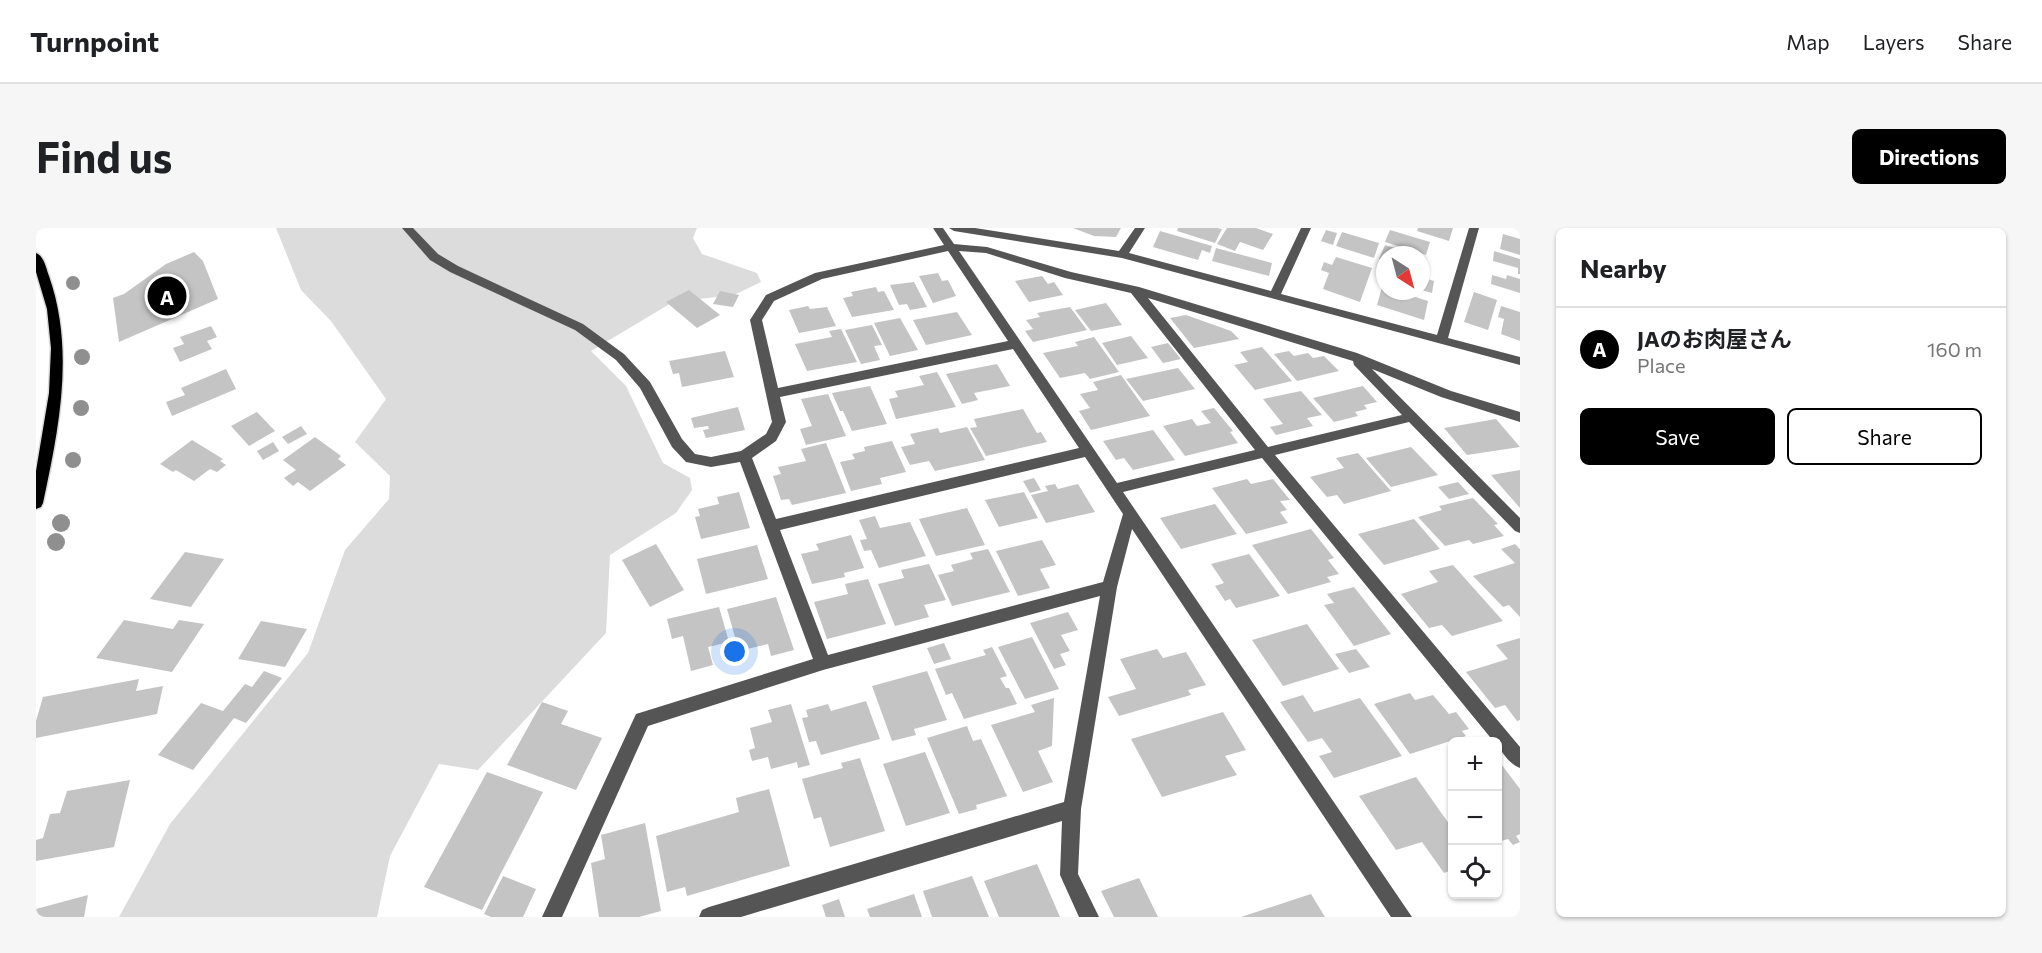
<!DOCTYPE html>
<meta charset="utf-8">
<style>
body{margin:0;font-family:Commissioner,"Noto Sans JP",sans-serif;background:#f6f6f6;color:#202124}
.controls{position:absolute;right:18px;bottom:18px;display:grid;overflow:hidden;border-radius:9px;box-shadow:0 2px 4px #0004}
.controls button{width:54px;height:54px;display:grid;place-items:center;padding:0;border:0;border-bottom:2px solid #e0e0e0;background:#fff;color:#202124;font:30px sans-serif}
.compass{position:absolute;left:1340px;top:18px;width:54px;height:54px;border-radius:50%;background:#fff;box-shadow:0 2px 4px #0004;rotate:144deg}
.you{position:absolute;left:699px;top:424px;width:21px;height:21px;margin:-15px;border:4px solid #fff;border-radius:50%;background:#1a73e8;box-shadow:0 0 0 9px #1a73e833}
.badge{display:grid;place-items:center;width:39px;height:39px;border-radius:50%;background:#000;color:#fff;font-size:20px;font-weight:700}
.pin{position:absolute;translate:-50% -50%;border:3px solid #fff;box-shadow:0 2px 6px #0006}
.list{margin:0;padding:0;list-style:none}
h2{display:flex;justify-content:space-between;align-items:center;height:78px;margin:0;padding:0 24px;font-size:26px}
h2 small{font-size:20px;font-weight:400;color:#757577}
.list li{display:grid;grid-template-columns:39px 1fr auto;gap:18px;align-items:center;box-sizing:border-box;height:84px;padding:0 24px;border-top:2px solid #e0e0e0}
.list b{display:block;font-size:22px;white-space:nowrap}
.list p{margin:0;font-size:20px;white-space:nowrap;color:#757577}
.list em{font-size:20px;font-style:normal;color:#757577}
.actions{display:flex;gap:12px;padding:18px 24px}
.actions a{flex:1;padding:14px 0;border:2px solid #000;border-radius:9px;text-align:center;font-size:21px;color:#000}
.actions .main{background:#000;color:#fff}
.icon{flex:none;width:33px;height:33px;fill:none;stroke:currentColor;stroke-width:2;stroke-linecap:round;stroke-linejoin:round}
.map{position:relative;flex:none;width:1484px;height:689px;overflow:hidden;border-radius:9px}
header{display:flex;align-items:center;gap:36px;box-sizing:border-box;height:84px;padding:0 30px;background:#fff;border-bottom:2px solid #e0e0e0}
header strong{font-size:28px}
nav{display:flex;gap:33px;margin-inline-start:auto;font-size:21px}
.intro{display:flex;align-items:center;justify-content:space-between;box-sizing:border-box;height:144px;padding:0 36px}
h1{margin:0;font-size:42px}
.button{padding:15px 27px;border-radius:9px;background:#000;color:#fff;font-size:21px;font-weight:700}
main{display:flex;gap:36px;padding:0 36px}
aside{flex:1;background:#fff;border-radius:9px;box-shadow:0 2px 4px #0004}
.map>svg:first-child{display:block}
.green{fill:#dcdcdc}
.building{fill:#c4c4c4}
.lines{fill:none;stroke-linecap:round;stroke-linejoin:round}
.major-casing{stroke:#dbdbdb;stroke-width:3}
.minor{fill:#555;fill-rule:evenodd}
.major{fill:#000;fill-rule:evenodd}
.tree{fill:#8f8f8f}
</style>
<header>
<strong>Turnpoint</strong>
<nav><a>Map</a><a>Layers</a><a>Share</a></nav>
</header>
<div class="intro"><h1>Find us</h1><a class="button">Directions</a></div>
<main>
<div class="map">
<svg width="1484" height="689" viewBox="0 0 1484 689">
<rect width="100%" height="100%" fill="#fff"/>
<polygon class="green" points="240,0 661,0 657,10 666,26 721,45 725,54 698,67 637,74 555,123 590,158 627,235 654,250 656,262 640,285 574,327 570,405 442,542 403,536 354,628 341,689 83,689 134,596 272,425 309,322 353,271 354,248 319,214 350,171 295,93 265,62"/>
<g class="building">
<polygon points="1037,0 1085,0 1080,9 1058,8"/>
<polygon points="1142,0 1181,0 1186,1 1179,15 1141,3"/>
<polygon points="1191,0 1220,0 1237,6 1227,22 1204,14 1199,23 1181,16"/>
<polygon points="1382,0 1417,0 1413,13 1381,3"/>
<polygon points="1290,2 1301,5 1297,17 1285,13"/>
<polygon points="1354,2 1394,14 1390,27 1349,14"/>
<polygon points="1124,3 1176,18 1174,25 1166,22 1162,32 1117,19"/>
<polygon points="1306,4 1343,15 1338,30 1300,18"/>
<polygon points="1467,6 1484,11 1484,27 1464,21"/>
<polygon points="1349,17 1378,26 1378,27 1349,27 1349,33 1343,31"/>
<polygon points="1180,20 1236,35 1233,48 1176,33"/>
<polygon points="1458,23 1484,31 1484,46 1482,46 1482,40 1457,33"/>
<polygon points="158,24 167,33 182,71 83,114 77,70 88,66 130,36"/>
<polygon points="1300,29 1336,40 1324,74 1287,61 1293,45 1285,42 1288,34 1296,37"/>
<polygon points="902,45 906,53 912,52 920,68 897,75 883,48"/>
<polygon points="1456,47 1470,51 1471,47 1484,51 1484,65 1455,56"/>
<polygon points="1006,48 1012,56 1018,54 1027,67 993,74 979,53"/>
<polygon points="1385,49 1398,53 1396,65 1385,62"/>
<polygon points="878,54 891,79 874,82 871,76 863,77 854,57"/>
<polygon points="840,59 842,64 848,63 858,82 816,89 807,70 817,68 815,64"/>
<polygon points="1346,59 1349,59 1349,63 1361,63 1392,73 1388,92 1341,77"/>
<polygon points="653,62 684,87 661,100 630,74"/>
<polygon points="684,63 703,67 697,79 677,76"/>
<polygon points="1438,64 1461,72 1452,102 1428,94"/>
<polygon points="1070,75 1086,97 1055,103 1039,82"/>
<polygon points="772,78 774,81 791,79 800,98 763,105 753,82"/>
<polygon points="1465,78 1484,84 1484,113 1465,106 1468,91 1462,89"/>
<polygon points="1034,79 1051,102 997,114 989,103 997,101 990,92 1004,89 1001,85"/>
<polygon points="921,84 936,107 890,117 877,92"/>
<polygon points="1150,87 1195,103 1203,111 1158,120 1134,90"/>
<polygon points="864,90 882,122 854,128 838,95"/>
<polygon points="836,97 846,117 838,118 844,132 825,136 809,102"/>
<polygon points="175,98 181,109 171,113 176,121 144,134 137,120 148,116 144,109"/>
<polygon points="805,101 821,134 771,143 759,116 796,109 793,103"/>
<polygon points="1095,108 1112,130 1081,137 1066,115"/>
<polygon points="1058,109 1083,144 1054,151 1049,145 1024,150 1007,125 1042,118 1039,114"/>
<polygon points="1132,115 1145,131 1127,135 1115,119"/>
<polygon points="1226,119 1256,153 1219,162 1198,137 1212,134 1204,124"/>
<polygon points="689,123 698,149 646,159 643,145 637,146 633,133"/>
<polygon points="1253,123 1258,128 1272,125 1277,130 1288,128 1303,143 1261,153 1238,126"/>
<polygon points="961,136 974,158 938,165 942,172 926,176 910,146"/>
<polygon points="1142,140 1159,161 1107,173 1090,151"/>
<polygon points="190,141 200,161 136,188 130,174 149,167 145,160"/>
<polygon points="901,144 920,179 860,191 853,171 862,169 859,163 888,157 883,148"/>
<polygon points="1085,147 1114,188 1055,202 1043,183 1054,180 1044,166 1062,162 1057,154"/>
<polygon points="834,158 851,196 816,203 807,183 804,183 796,165"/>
<polygon points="1327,158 1341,174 1328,177 1331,181 1319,184 1322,188 1298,194 1277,170"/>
<polygon points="1265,163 1286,187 1271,190 1277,198 1240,207 1234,199 1247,196 1227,171"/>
<polygon points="792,166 810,208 770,217 764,201 776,198 765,171"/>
<polygon points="702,179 709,202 670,210 667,202 673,201 672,198 658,200 655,190"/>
<polygon points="1178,180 1197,203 1194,204 1202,215 1149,228 1127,198 1156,191 1161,198 1175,195 1165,183"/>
<polygon points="987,181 1001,205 1005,204 1011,214 950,228 934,200 941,199 938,191"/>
<polygon points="221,184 239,203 213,218 195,198"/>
<polygon points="1460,191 1484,219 1431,227 1408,200"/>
<polygon points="265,198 271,206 252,216 246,209"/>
<polygon points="931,199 949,232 899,243 893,233 874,237 865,219 879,216 874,206 902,200 904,205"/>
<polygon points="1117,202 1139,232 1097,242 1088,230 1080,232 1067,213"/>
<polygon points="279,209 305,228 302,231 310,237 274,263 262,254 257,258 248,250 260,242 247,232"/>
<polygon points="156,212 187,231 184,233 190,237 181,244 174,241 158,253 140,242 137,244 124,236"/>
<polygon points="856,213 870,244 844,250 846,256 815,263 804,234 819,231 816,226 829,223 828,219"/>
<polygon points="237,214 243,223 227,232 221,223"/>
<polygon points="790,215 810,265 756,277 753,271 745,272 737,248 745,246 742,239 770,233 765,221"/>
<polygon points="1375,219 1402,247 1355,259 1330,230"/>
<polygon points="1322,225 1355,263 1308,276 1301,267 1291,269 1274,249 1308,240 1300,230"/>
<polygon points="1484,242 1484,280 1455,247"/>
<polygon points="998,250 1005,262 994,265 987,253"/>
<polygon points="1211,251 1215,256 1237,251 1254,272 1244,273 1251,282 1244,284 1252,295 1210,306 1176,260"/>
<polygon points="1422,254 1433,266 1413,271 1402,259"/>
<polygon points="1019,256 1022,261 1042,256 1059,284 1010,295 995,267 1012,263 1009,258"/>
<polygon points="703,264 714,300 665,311 659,289 664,288 662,281 683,276 681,269"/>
<polygon points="988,264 1002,290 963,299 949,272"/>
<polygon points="1437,270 1462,296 1458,297 1468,308 1437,316 1433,312 1409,318 1382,289 1406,282 1403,278"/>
<polygon points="1179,276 1201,306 1145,321 1124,290"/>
<polygon points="931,280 949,317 900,328 883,291"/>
<polygon points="839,288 844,300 874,294 890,328 843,340 835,322 828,323 824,312 831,311 823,292"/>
<polygon points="1378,291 1404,321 1348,337 1322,306"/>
<polygon points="1275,301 1298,330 1292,332 1303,346 1291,349 1295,354 1252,366 1216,317"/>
<polygon points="815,307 828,340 808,345 809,349 776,356 765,326 783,322 780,316"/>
<polygon points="1006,312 1020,337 1004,341 1014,360 982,368 960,323"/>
<polygon points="620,316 648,362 614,379 586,332"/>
<polygon points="1479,316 1484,321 1484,389 1473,377 1467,379 1437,348 1479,335 1465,321"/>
<polygon points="721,317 732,351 670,366 661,331"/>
<polygon points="952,321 974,364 916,378 902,347 918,343 915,337 937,331 934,325"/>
<polygon points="149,324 188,331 155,379 114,371"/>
<polygon points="1213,326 1244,368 1200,380 1194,371 1189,373 1179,358 1188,355 1175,336"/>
<polygon points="893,336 910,372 888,377 893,389 859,398 842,356 868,350 865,342"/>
<polygon points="1417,337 1467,393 1416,408 1406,397 1393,400 1365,366 1402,354 1393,343"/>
<polygon points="832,351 850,396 791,411 778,374 812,366 809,356"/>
<polygon points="1318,359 1355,406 1318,418 1288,377 1298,375 1291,366"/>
<polygon points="740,369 758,422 735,428 732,416 703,423 691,381"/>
<polygon points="683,379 693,414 672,419 677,437 655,443 647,408 636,411 631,391"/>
<polygon points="1032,384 1042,402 1025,407 1034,423 1024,426 1030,437 1018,441 994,395"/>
<polygon points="88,392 137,401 143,392 168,396 136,444 60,430"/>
<polygon points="225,393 271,401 249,439 202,431"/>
<polygon points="1271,396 1303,441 1247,458 1216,412"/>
<polygon points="996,409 1023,461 989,471 962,419"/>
<polygon points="1484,410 1484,492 1481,493 1469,477 1459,480 1430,444 1472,431 1460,417"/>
<polygon points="908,415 915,431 898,436 891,420"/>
<polygon points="956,419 971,448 964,450 970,460 973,460 981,476 928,491 916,465 910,467 899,441 950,427 947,422"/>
<polygon points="1121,421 1127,430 1150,424 1170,457 1152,462 1155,467 1083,488 1072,469 1100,461 1084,431"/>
<polygon points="1320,421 1334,439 1313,445 1299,426"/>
<polygon points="228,443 246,450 210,495 198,490 157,542 122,527 165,475 187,483 209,456 216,459"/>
<polygon points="891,443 911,492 878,501 880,507 856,513 836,458"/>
<polygon points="103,451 100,463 127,458 121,486 0,510 0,493 7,469"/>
<polygon points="1374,465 1379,472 1397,467 1413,486 1420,484 1433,501 1426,503 1430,508 1374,526 1338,476"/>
<polygon points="1267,467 1278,484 1324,470 1366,528 1298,550 1283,528 1296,524 1286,510 1272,514 1244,474"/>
<polygon points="1018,470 1016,518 1002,523 1017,554 987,564 955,497 999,484 995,477"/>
<polygon points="830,473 844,511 785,527 780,513 773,514 766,490 772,489 770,482 792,476 795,483"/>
<polygon points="506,474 532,483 525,496 566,510 540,562 471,537"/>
<polygon points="755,476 774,537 762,540 761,534 735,541 732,529 716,533 713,522 719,520 714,500 736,494 732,482"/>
<polygon points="1187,484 1210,522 1189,528 1201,547 1126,569 1095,511"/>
<polygon points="931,498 937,513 945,511 971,568 940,577 941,581 923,586 891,510"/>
<polygon points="889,524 914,585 870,598 847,536"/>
<polygon points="824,530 849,603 794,619 785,589 778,591 766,551 807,540 805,535"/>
<polygon points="1462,532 1484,561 1484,606 1480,608 1484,614 1477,617 1472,611 1462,614"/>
<polygon points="451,544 507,564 446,682 388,659"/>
<polygon points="1380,549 1416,600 1416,642 1408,645 1386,614 1360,622 1323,568"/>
<polygon points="94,552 78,619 0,633 0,612 7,610 14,586 24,585 31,563"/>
<polygon points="733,561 754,638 651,668 649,659 631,664 620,608 703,584 700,570"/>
<polygon points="609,595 625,683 603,689 563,689 555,635 569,631 565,607"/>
<polygon points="1001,636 1024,689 963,689 948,653"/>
<polygon points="467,648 500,661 487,689 455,689 448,686"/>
<polygon points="936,648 953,689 896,689 887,663"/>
<polygon points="1103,650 1122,689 1078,689 1065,663"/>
<polygon points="878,666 886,689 834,689 831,681"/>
<polygon points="1275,666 1289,689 1205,689"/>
<polygon points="52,667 48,689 0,689 0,681"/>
<polygon points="803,671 809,689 790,689 786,677"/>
</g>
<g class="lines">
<defs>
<path id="major" d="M 0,25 C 8,28 10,40 13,48 C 39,122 23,201 7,275 L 5,279 L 0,281 L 0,243 L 13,165 L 15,120 L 11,81 L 0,44 Z"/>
</defs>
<use href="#major" class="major-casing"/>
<g class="minor">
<path d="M 366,0 L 377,0 L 402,26 L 422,38 L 547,96 L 588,126 L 614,154 L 646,211 L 659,226 L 675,229 L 705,223 L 730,206 L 736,194 L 714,92 L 730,67 L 779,45 L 908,17 L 897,0 L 907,0 L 918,16 L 951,19 L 1035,44 L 1103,59 L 1321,125 L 1415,163 L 1484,184 L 1484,194 L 1405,169 L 1336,141 L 1484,290 L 1484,305 L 1479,303 L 1373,194 L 1239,227 L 1484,519 L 1484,540 C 1475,537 1463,523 1462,514 L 1458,514 L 1226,230 L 1087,264 L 1376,689 L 1355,689 L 1096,301 L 1081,359 L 1045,581 L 1042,646 L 1063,689 L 1043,689 L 1024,647 L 1026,593 L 705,689 L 663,689 L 666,682 L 673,679 L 1028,574 L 1064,368 L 787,442 L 612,498 L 526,689 L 506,689 L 600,486 L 777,431 L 704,234 L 675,239 L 650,234 L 636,219 L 604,160 L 580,132 L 539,102 L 414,44 L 394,32 ZM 912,23 L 972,113 L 742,160 L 726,92 L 738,73 L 786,51 ZM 923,23 L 950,25 L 1029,50 L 1095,65 L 1219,222 L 1081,255 ZM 1112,70 L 1317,133 L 1318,137 L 1366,187 L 1232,219 ZM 977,121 L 1043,220 L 740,291 L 716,230 L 740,213 L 750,194 L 744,169 ZM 1049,229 L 1087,286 L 1067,354 L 792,427 L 744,302 Z"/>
<polygon points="913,0 939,0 1083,23 1099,0 1109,0 1093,25 1235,63 1265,0 1275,0 1245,66 1401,107 1433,0 1443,0 1412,110 1484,129 1484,137 1086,30 918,3"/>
</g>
<use href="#major" class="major"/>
</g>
<g class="tree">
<circle cx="37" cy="55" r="7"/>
<circle cx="46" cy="129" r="8"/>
<circle cx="45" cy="180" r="8"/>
<circle cx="37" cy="232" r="8"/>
<circle cx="25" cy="295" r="9"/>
<circle cx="20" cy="314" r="9"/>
</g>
</svg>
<div class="controls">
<button>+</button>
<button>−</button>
<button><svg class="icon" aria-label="locate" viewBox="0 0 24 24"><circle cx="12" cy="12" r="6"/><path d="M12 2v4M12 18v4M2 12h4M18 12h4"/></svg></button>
</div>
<svg class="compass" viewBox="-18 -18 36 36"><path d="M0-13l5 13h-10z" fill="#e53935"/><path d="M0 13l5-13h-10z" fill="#757577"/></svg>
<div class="you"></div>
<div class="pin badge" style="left:131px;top:68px">A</div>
</div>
<aside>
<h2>Nearby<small></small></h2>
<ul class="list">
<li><span class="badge">A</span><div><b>JAのお肉屋さん</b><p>Place</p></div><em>160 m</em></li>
</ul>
<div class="actions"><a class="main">Save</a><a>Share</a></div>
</aside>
</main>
